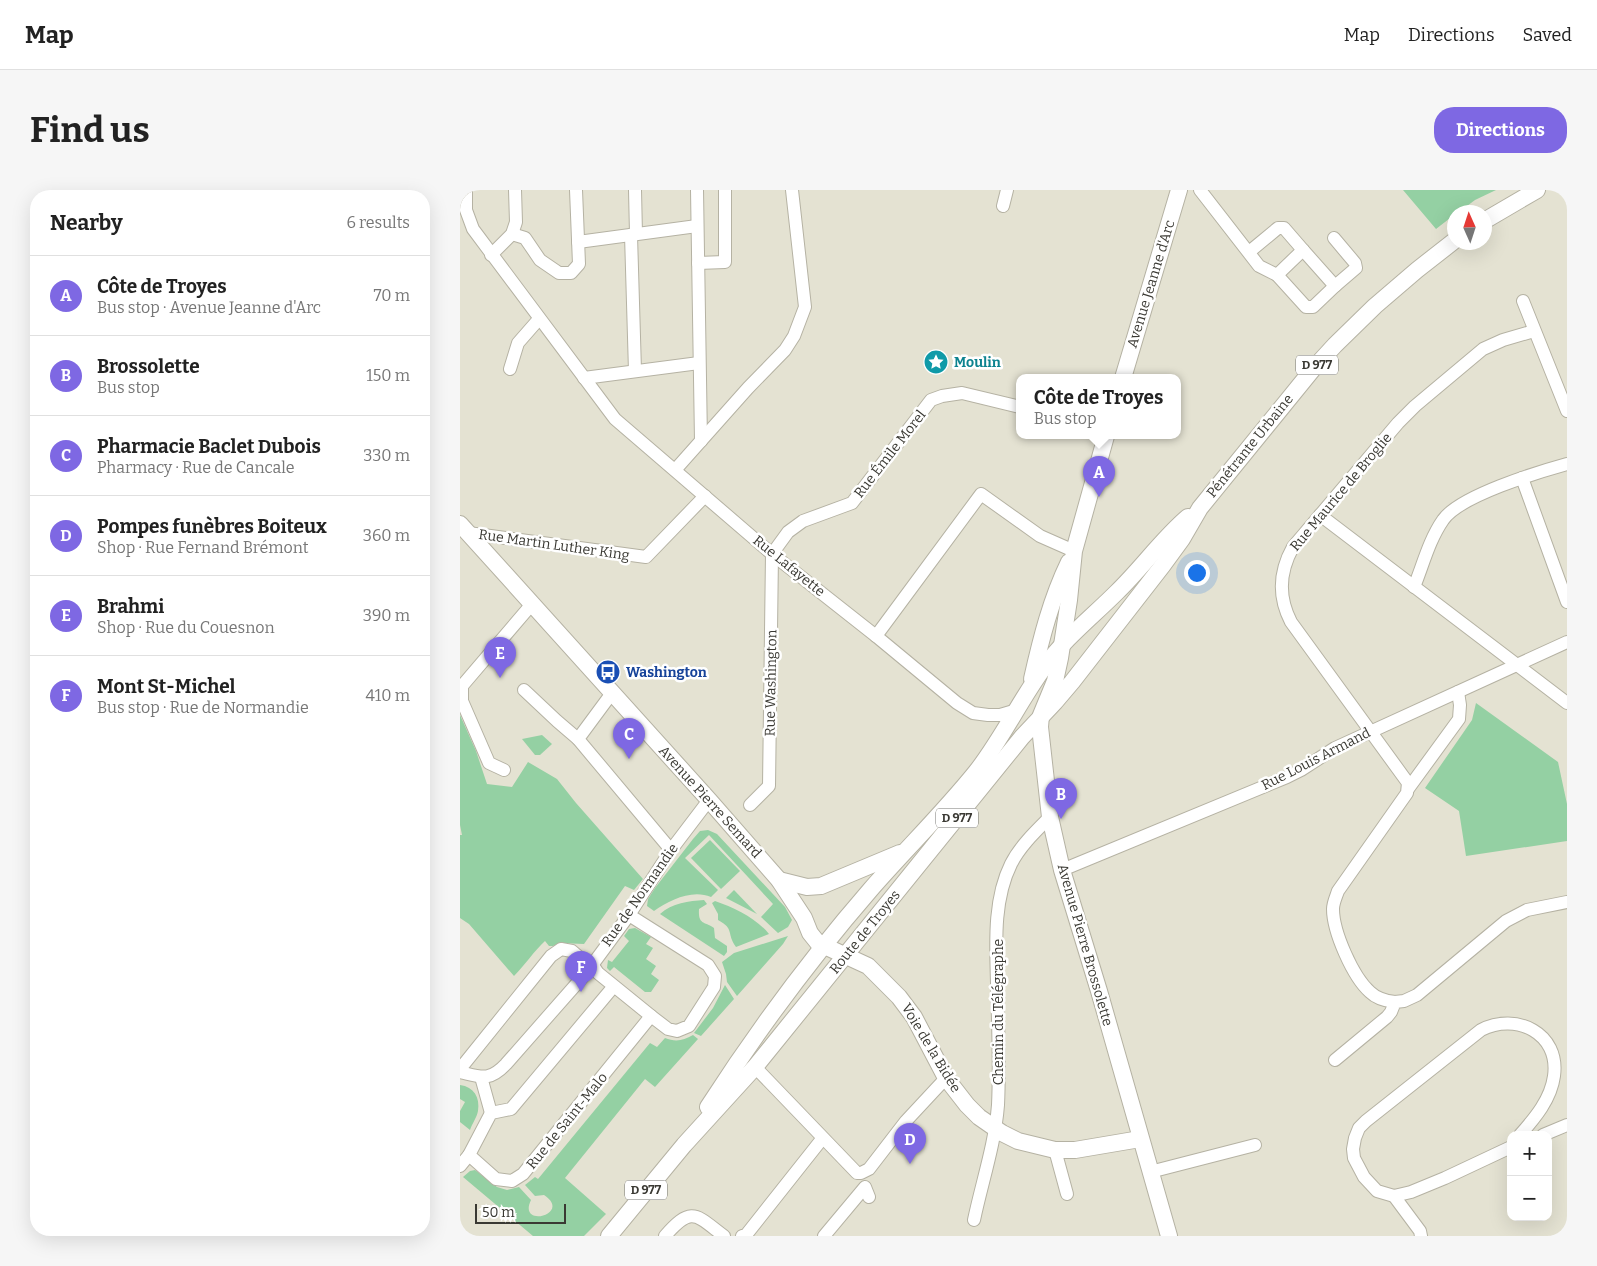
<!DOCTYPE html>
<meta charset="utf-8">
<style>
body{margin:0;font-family:Bitter,serif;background:#f6f6f6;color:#222}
.controls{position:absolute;right:15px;bottom:15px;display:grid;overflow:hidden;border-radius:10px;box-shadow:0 5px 20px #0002}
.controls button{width:45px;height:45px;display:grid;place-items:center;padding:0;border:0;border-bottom:1px solid #e0e0e0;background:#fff;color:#222;font:25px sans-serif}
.compass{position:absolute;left:987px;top:15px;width:45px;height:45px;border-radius:50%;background:#fff;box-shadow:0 5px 20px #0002;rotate:357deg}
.scale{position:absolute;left:15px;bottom:12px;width:91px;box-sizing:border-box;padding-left:5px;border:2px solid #3a3933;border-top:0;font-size:14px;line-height:18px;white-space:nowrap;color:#3a3933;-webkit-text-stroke:4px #fff;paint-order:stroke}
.you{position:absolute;left:736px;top:382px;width:18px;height:18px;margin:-12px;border:4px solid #fff;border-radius:50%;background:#1a73e8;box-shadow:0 0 0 8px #1a73e833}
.badge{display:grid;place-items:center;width:32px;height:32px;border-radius:50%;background:#7e68e3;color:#fff;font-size:16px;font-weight:700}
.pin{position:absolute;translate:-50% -41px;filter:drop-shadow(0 1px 2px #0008)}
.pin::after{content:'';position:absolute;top:26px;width:18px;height:15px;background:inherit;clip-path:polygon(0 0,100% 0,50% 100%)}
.popup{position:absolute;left:556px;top:184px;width:165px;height:65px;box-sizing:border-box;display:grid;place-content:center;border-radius:10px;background:#fff;filter:drop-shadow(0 1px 4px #0005);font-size:16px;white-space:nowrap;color:#767676}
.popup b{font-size:19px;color:#222}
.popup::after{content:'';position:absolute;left:50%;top:100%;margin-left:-10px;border:10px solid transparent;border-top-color:#fff}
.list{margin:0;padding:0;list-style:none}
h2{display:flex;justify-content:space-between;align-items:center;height:65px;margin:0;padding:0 20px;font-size:21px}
h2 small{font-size:16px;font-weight:400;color:#767676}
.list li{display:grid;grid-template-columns:32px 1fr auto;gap:15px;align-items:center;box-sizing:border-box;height:80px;padding:0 20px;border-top:1px solid #e0e0e0}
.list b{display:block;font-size:19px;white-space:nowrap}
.list p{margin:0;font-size:16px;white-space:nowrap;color:#767676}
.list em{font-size:16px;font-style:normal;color:#767676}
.map{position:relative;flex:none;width:1107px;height:1046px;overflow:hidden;border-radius:20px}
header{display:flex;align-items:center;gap:30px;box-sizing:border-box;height:70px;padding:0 25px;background:#fff;border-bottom:1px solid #e0e0e0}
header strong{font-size:24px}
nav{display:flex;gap:28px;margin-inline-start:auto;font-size:18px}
.intro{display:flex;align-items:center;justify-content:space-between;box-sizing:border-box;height:120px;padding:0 30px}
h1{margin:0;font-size:35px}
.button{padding:12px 22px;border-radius:20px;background:#7e68e3;color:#fff;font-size:18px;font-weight:700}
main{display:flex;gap:30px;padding:0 30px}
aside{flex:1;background:#fff;border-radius:20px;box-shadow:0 5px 20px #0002}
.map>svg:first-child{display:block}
.green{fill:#94d0a3}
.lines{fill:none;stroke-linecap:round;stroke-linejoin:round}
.minor-casing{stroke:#b5b2a3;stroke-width:14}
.major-casing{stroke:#b5b2a3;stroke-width:18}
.minor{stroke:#fff;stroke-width:12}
.major{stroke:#fff;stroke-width:16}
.labels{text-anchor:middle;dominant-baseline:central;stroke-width:5;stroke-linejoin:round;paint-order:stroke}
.shield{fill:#fff;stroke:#757470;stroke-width:1}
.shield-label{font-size:12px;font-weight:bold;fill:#3a3933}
.street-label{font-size:14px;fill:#3a3933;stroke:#fff}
.culture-label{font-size:14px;font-weight:bold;fill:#0d838f;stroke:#fff;text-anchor:start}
.transit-label{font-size:14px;font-weight:bold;fill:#164399;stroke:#fff;text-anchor:start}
</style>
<header>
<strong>Map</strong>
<nav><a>Map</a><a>Directions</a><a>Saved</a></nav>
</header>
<div class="intro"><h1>Find us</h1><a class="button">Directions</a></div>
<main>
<aside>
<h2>Nearby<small>6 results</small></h2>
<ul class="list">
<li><span class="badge">A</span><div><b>Côte de Troyes</b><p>Bus stop · Avenue Jeanne d'Arc</p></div><em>70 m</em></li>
<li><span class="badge">B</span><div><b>Brossolette</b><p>Bus stop</p></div><em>150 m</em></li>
<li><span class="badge">C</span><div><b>Pharmacie Baclet Dubois</b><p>Pharmacy · Rue de Cancale</p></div><em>330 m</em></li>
<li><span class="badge">D</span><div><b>Pompes funèbres Boiteux</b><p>Shop · Rue Fernand Brémont</p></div><em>360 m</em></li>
<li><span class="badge">E</span><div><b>Brahmi</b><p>Shop · Rue du Couesnon</p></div><em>390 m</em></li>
<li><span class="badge">F</span><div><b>Mont St-Michel</b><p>Bus stop · Rue de Normandie</p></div><em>410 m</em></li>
</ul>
</aside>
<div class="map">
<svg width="1107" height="1046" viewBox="0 0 1107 1046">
<rect width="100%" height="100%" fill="#e4e2d2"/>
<g class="green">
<polygon points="943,0 1036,0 1015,10 999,22 994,22 994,25 976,39"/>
<polygon points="1016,513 1098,572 1107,614 1107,651 1006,666 999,621 965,598 1012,530"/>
<path d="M 0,525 L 16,561 L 27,594 L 52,597 L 68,572 L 97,589 L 116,613 L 183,689 L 174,700 L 165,696 L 124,754 L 100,753 L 93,756 L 89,756 L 85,751 C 74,761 65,775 54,786 L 9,734 L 0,728 L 0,645 L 2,645 L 0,635 Z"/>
<polygon points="82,545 92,554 80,565 75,565 62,549"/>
<path d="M 248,640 L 257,644 L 325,717 L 332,730 L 328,737 L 318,743 L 301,727 L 313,714 L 249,645 L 225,668 L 258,700 L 251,707 C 232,699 210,710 194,721 L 187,716 L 188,709 L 195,698 L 233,649 L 240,641 Z"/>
<polygon points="250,650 280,681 261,699 231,668"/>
<polygon points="274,700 297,724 266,708"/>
<path d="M 244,710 L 247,714 L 239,719 C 238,735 244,731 254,738 L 255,748 L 267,756 L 267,762 L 264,766 L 200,724 C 212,713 229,711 244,710 Z"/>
<path d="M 255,711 C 275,718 296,728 309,744 L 276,757 C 266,743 275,739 258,730 L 258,724 L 252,713 Z"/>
<polygon points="175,738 191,747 186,754 193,758 186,769 196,776 191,784 199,790 191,802 185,802 154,777 150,781 147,778 148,770 152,772 169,751 164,746 169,739"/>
<polygon points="328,746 323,754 277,806 267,792 266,784 262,772 274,763"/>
<polygon points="265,795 274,809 241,846 234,843 253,818"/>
<path d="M 233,845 L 238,849 L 195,897 L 185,889 L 105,988 L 146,1024 L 124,1046 L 73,1046 L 3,987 L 10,981 L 15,980 L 37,997 L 47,1000 L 59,997 L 71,1010 C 57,1039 113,1024 84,1005 L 75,1006 L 65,995 L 75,987 L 78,989 L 190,853 L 197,857 L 205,848 C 215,852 223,851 233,845 Z"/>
<path d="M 0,895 C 14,897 20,907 18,921 C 17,927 12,934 10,940 L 0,932 L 0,921 L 5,912 L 0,909 Z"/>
</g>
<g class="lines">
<defs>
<g id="minor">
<polyline points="6,0 6,20 13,39 155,229 312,364 416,446 497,513 513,523 528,525 540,525 557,520"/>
<polyline points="175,0 176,44"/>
<polyline points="237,0 241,251"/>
<polyline points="740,0 799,76 817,85 843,60 824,38 818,38 789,62"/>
<polyline points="543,16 547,0"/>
<polyline points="52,44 65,48 80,70 99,83 111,83 119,74 116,0"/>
<polyline points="171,45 175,181"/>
<polyline points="118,52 237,36"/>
<polyline points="843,60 875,96 896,78 895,73 874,48"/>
<polyline points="31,65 52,44 56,32 55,0"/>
<polyline points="238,73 265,72 265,0"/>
<polyline points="817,85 846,117 853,117 875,96"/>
<polyline points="1063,111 1107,221"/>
<polyline points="50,179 58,153 79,129"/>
<polyline points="124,188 239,173"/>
<polyline points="215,280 288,198 325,160 334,146 345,117 332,0"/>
<polyline points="1062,288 1107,412"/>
<polyline points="860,325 1107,513"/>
<polyline points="8,343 186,367 245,306"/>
<path d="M 954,397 C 963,375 969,350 983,330 C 999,306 1078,282 1107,274"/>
<polyline points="416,446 521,304 580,346 614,361"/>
<polyline points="64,500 97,531 118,549"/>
<polyline points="152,503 118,549 211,660"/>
<polyline points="44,580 29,573 2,511 2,496 72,414"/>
<polyline points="948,599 999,529 1000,515 998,502"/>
<polyline points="290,615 309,596 312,364 328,342 343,331 392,313 471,210 482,206 502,203 560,217"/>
<polyline points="602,680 827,587 841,580 875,558 1107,452"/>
<polyline points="169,725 248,775 255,786 254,797 229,836 217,841 208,839 191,826"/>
<path d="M 935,812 C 926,811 917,809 910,802 C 893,787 873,742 873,719 C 873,713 876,707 878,701 L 947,603 L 948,593 L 831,432 C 818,407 819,382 833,357 L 938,233 L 955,216 L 1023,159 L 1043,150 L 1074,141"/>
<polyline points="875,870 927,827 931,822 935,812 944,811 957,805 1046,731 1067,720 1107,712"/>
<polyline points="295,877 397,983 401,983 409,979 446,931 486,888"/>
<polyline points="0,879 91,766 101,759 112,761 119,767 132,774 138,783 191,826 63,984 52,991 36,989 9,965 31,923 51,919 154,796"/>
<path d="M 0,882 C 21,887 29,892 46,874 L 127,782 L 169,725 L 211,660 L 249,610"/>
<polyline points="21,887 31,923"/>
<polyline points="1083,945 1107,935"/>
<path d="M 1051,957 L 985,988 L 951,1002 L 934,1006 L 917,1001 L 904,987 L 894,968 L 893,959 L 895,948 L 899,938 L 906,931 L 1021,840 C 1056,822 1100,843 1094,886 C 1091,909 1075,928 1060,945"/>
<polyline points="595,960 607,1004"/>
<polyline points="0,976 9,965"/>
<polyline points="690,982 795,955"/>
<polyline points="934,1006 960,1041 961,1046"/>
<path d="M 514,1030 C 522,992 535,954 538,915 C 540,875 538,834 537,793 C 536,755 533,710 551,674 C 560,656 576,641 590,627"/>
<path d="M 205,1046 C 232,1015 236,1025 264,1046"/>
<polyline points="282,1046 286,1045 362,949"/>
<polyline points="364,1046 405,997 409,1007"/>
</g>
<g id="major">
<polyline points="1024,31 1077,0"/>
<polyline points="663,188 719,0"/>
<polyline points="646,246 614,361 609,410 600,468 595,491 581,525 580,537 590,627 602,680 639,801 709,1046"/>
<polyline points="0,334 249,610 319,690 344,728 350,743 358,753 408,776 439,807 454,827 486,888 507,915 519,927 542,943 558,951 595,960 615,960 680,949"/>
<path d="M 572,489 C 581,449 591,409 609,372"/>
<polyline points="319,690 347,697 361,696 440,663"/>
<path d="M 248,917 C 297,841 352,767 411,699 C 445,660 483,623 516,582 C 542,549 560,510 585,476 C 605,448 632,427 657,402 C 681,379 703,348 728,327"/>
<polyline points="149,1046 224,955 295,877 562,547 595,512 612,492 703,375 722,349 740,318 853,179 875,155 915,116 957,80 994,51"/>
</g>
</defs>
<use href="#minor" class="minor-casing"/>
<use href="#major" class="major-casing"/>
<use href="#minor" class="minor"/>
<use href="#major" class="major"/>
</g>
<defs>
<symbol id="sight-disc" viewBox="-11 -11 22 22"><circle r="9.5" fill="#0f9aa8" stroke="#fff"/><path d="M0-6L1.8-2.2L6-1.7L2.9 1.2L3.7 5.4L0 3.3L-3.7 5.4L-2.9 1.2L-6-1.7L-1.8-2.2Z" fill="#fff"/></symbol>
<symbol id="bus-disc" viewBox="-11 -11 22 22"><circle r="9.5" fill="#1a4fb4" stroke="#fff"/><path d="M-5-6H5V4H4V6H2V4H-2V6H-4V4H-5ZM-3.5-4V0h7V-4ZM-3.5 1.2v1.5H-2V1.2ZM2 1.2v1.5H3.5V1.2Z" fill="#fff"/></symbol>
</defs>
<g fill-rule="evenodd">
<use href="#sight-disc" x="462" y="158" width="28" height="28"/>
<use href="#bus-disc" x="134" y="468" width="28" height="28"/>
</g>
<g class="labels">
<g class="shield">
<rect x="836" y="165.5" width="42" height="19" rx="4"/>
<rect x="476" y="618.5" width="42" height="19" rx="4"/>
<rect x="165" y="990.5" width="42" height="19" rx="4"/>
</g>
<g class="shield-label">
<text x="857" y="175">D 977</text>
<text x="497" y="628">D 977</text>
<text x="186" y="1000">D 977</text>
</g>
<g class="street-label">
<text transform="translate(691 94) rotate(-73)">Avenue Jeanne d'Arc</text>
<text transform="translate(790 256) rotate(-51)">Pénétrante Urbaine</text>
<text transform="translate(430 264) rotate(-52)">Rue Émile Morel</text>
<text transform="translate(881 302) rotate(-50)">Rue Maurice de Broglie</text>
<text transform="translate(94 355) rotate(8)">Rue Martin Luther King</text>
<text transform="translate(329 376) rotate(39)">Rue Lafayette</text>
<text transform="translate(311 493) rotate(-89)">Rue Washington</text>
<text transform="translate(856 569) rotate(-27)">Rue Louis Armand</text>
<text transform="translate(250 612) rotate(48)">Avenue Pierre Semard</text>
<text transform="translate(180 705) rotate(-55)">Rue de Normandie</text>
<text transform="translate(405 742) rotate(-51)">Route de Troyes</text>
<text transform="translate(625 755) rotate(74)">Avenue Pierre Brossolette</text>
<text transform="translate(538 822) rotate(-90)">Chemin du Télégraphe</text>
<text transform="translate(471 858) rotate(59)">Voie de la Bidée</text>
<text transform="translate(107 931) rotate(-51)">Rue de Saint-Malo</text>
</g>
<g class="culture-label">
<text x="494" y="172">Moulin</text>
</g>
<g class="transit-label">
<text x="166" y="482">Washington</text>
</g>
</g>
</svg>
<div class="controls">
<button>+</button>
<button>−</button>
</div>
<svg class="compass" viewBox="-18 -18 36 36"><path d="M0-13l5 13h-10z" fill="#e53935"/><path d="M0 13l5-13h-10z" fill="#767676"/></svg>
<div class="scale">50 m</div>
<div class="you"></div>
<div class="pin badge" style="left:639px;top:307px">A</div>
<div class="popup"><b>Côte de Troyes</b>Bus stop</div>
<div class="pin badge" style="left:601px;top:629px">B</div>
<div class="pin badge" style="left:169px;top:569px">C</div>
<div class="pin badge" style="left:450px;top:974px">D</div>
<div class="pin badge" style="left:40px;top:488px">E</div>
<div class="pin badge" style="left:121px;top:802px">F</div>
</div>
</main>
